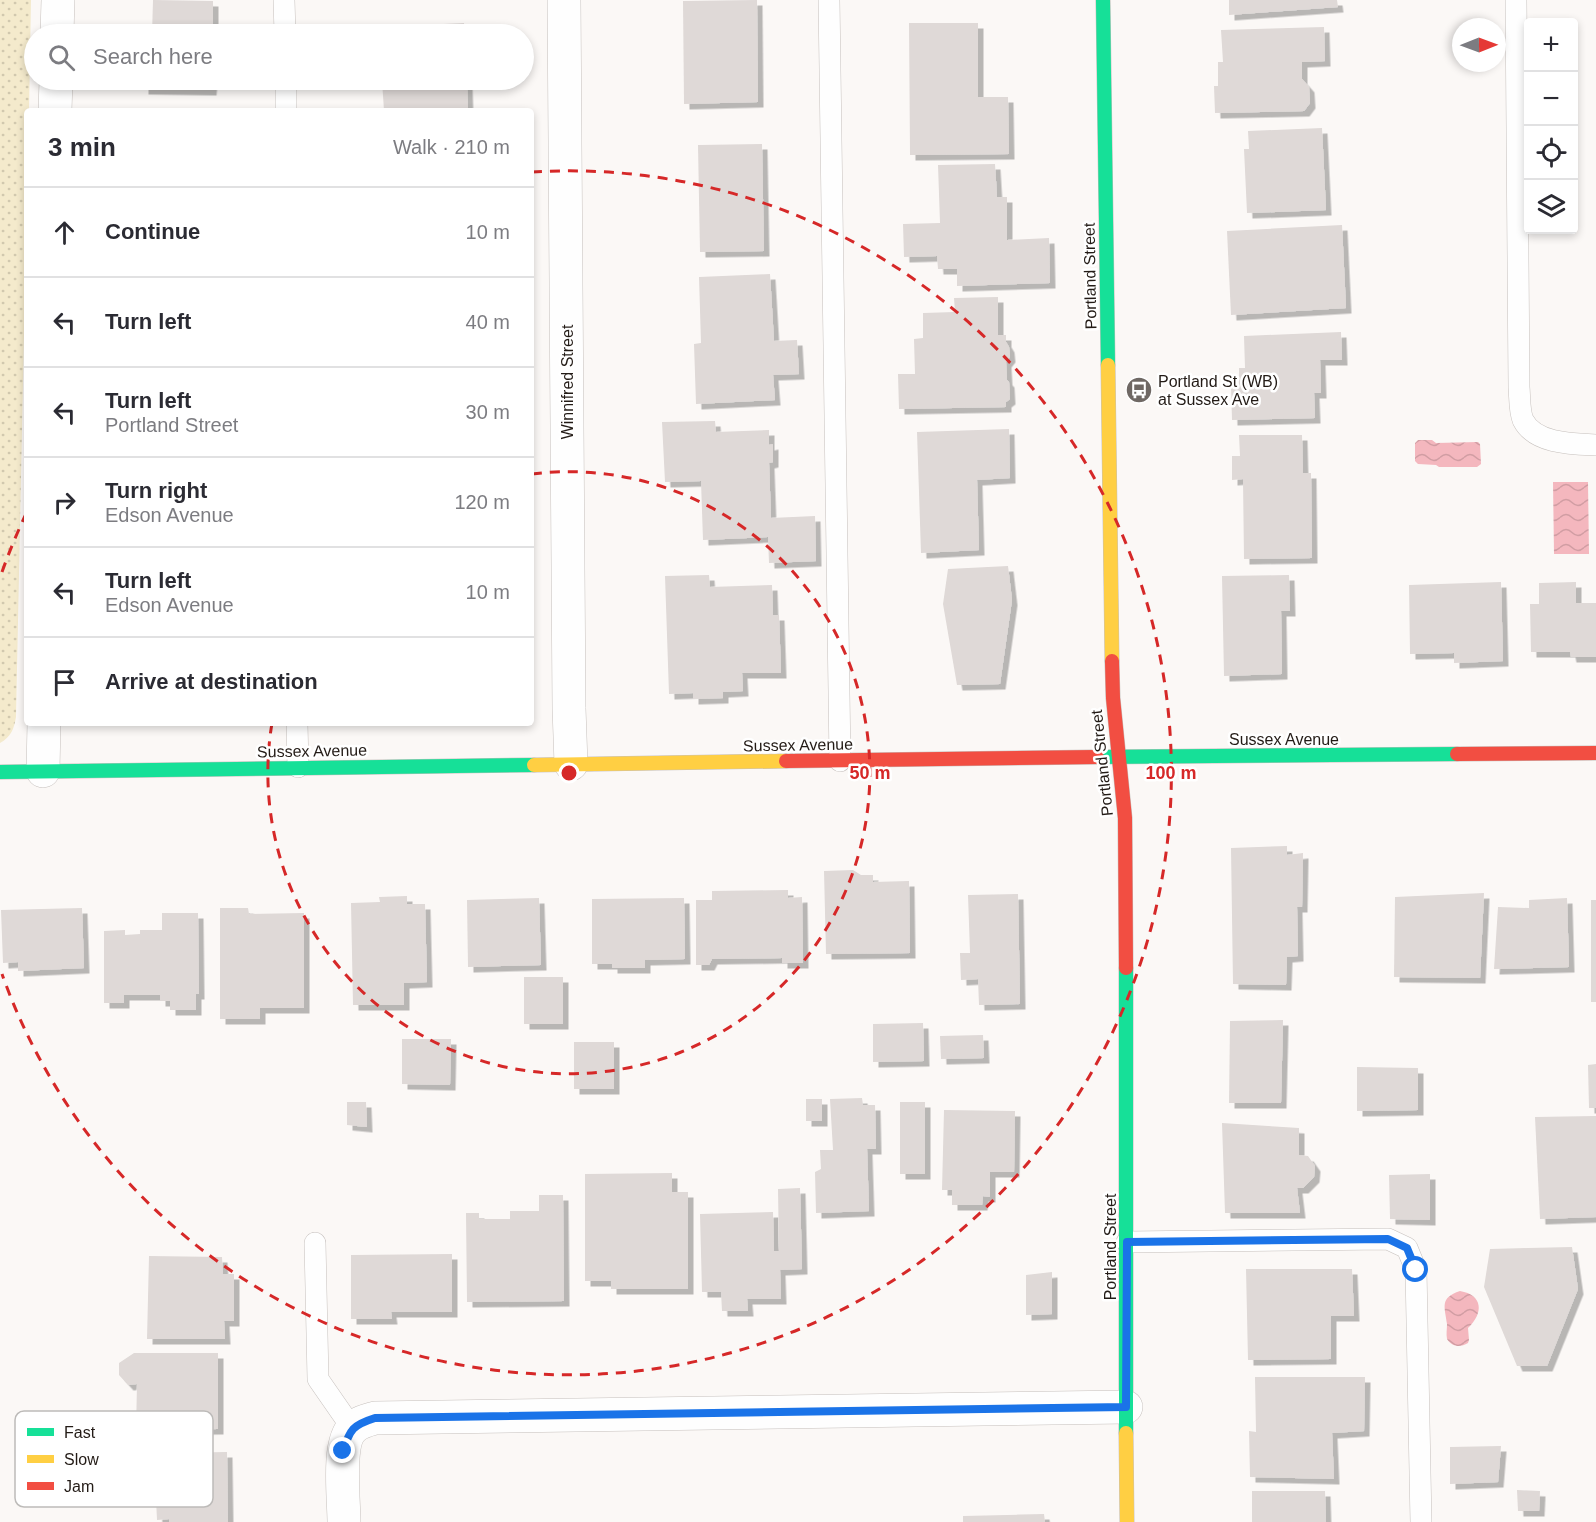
<!DOCTYPE html>
<meta charset="utf-8">
<style>
body{margin:0;font-family:Arial,sans-serif;background:#f2f2f3;color:#2b2b33}
.controls{position:absolute;right:18px;top:18px;display:grid;overflow:hidden;border-radius:6px;box-shadow:0 3px 9px #0003}
.controls button{width:54px;height:54px;display:grid;place-items:center;padding:0;border:0;border-bottom:2px solid #e1e1e2;background:#fff;color:#2b2b33;font:30px sans-serif}
.compass{position:absolute;left:1452px;top:18px;width:54px;height:54px;border-radius:50%;background:#fff;box-shadow:0 3px 9px #0003;rotate:89deg}
.stop{position:absolute;width:18px;height:18px;margin:-14px;border:4px solid #1a73e8;border-radius:50%;background:#fff}
.stop.end{background:#1a73e8;border-color:#fff;box-shadow:0 2px 6px #0008}
.list{margin:0;padding:0;list-style:none}
h2{display:flex;justify-content:space-between;align-items:center;height:78px;margin:0;padding:0 24px;font-size:26px}
h2 small{font-size:20px;font-weight:400;color:#7c7c81}
.list li{display:grid;grid-template-columns:39px 1fr auto;gap:18px;align-items:center;box-sizing:border-box;height:90px;padding:0 24px;border-top:2px solid #e1e1e2}
.list b{display:block;font-size:22px;white-space:nowrap}
.list p{margin:0;font-size:20px;white-space:nowrap;color:#7c7c81}
.list em{font-size:20px;font-style:normal;color:#7c7c81}
.icon{flex:none;width:33px;height:33px;fill:none;stroke:currentColor;stroke-width:2;stroke-linecap:round;stroke-linejoin:round}
.map{position:relative;flex:none;width:1596px;height:1522px;overflow:hidden}
.search{position:absolute;background:#fff;box-shadow:0 3px 9px #0003;left:24px;top:24px;width:510px;height:66px;display:flex;align-items:center;gap:15px;box-sizing:border-box;padding:0 21px;border-radius:33px;color:#7c7c81;font-size:22px}
.panel{position:absolute;background:#fff;box-shadow:0 3px 9px #0003;left:24px;top:108px;width:510px;height:618px;border-radius:6px}
.map>svg:first-child{display:block}
.park{fill:url(#park-dots)}
.water{fill:url(#water-waves)}
.building{fill:#dfd9d7;filter:url(#shadow)}
.lines{fill:none;stroke-linecap:round;stroke-linejoin:round}
.lane-casing{stroke:#c6c0bd;stroke-width:22}
.street-casing{stroke:#c6c0bd;stroke-width:34}
.fast-casing{stroke:#c6c0bd;stroke-width:15}
.slow-casing{stroke:#c6c0bd;stroke-width:15}
.jam-casing{stroke:#c6c0bd;stroke-width:15}
.lane{stroke:#fefefe;stroke-width:21}
.street{stroke:#fefefe;stroke-width:33}
.fast{stroke:#16e098;stroke-width:14}
.slow{stroke:#ffcf43;stroke-width:14}
.jam{stroke:#f24e42;stroke-width:14}
.route{stroke:#1a73e8;stroke-width:8}
.ring{fill:none;stroke:#d62828;stroke-width:3;stroke-dasharray:10 8}
.labels{text-anchor:middle;dominant-baseline:central;stroke-width:5;stroke-linejoin:round;paint-order:stroke}
.street-label{font-size:16px;fill:#231b16;stroke:#fff}
.poi-label{font-size:16px;fill:#231b16;stroke:#fff;text-anchor:start}
.key{fill:#fff;stroke:#bdbbb9;stroke-width:1.5}
.key-label{font-size:16px;fill:#231b16}
.centre{fill:#d62828;stroke:#fff;stroke-width:3}
.ring-label{font-size:18px;text-anchor:middle;font-weight:bold;fill:#d62828;stroke:#fff;stroke-width:5;stroke-linejoin:round;paint-order:stroke}
</style>
<div class="map">
<svg width="1596" height="1522" viewBox="0 0 1596 1522">
<defs>
<pattern id="park-dots" width="8" height="8" patternUnits="userSpaceOnUse" patternTransform="scale(1.5)"><rect width="8" height="8" fill="#f4eacc"/><path d="M2 2h.1M6 6h.1" fill="none" stroke="#d1c8ae" stroke-width="1.8" stroke-linecap="round"/></pattern>
<pattern id="water-waves" width="16" height="10" patternUnits="userSpaceOnUse" patternTransform="scale(1.5)"><rect width="16" height="10" fill="#f4b7be"/><path d="M0 5q4-4 8 0t8 0" fill="none" stroke="#d19da3"/></pattern>
<filter id="shadow"><feDropShadow dx="5.5" dy="5.5" stdDeviation="0" flood-color="#0004"/></filter>
</defs>
<rect width="100%" height="100%" fill="#fbf8f6"/>
<path class="park" d="M 0,0 L 31,0 L 29,111 L 27,111 L 27,191 L 16,717 C 14,729 11,737 0,743 Z"/>
<g class="water">
<polygon points="1418,440 1432,440 1436,443 1478,442 1480,444 1481,464 1477,467 1439,467 1436,465 1418,464 1415,461 1415,443"/>
<polygon points="1553,482 1588,482 1589,554 1554,554"/>
<path d="M 1460,1291 C 1483,1295 1484,1313 1468,1328 L 1469,1340 L 1468,1343 C 1460,1348 1452,1347 1447,1339 C 1446,1334 1447,1329 1447,1324 C 1445,1307 1439,1298 1460,1291 Z"/>
</g>
<g class="building">
<polygon points="153,0 213,1 213,34 152,34"/>
<polygon points="757,0 758,102 684,104 683,1"/>
<polygon points="1229,0 1337,0 1338,7 1229,15"/>
<polygon points="464,23 465,34 380,34 380,27"/>
<polygon points="909,23 978,23 978,97 1008,97 1009,154 910,155"/>
<polygon points="1324,27 1325,61 1302,62 1302,79 1309,87 1310,103 1304,111 1215,113 1214,86 1218,86 1218,62 1223,62 1221,30"/>
<polygon points="143,80 212,80 211,90 143,89"/>
<polygon points="382,80 467,80 468,111 384,111"/>
<polygon points="1322,128 1326,210 1247,213 1244,149 1249,149 1248,131"/>
<polygon points="762,144 764,251 700,252 698,145"/>
<polygon points="995,164 997,197 1007,197 1007,240 1049,238 1050,283 957,286 957,269 938,269 937,256 904,257 903,224 940,223 938,165"/>
<polygon points="1342,225 1346,308 1231,315 1227,231"/>
<polygon points="770,274 774,341 797,340 799,374 773,375 775,400 696,404 694,344 701,343 699,277"/>
<polygon points="998,297 998,335 1006,335 1006,342 1009,347 1010,357 1006,362 1007,380 1009,382 1010,399 1006,402 1006,407 899,409 898,374 915,374 914,339 923,338 923,313 955,312 954,298"/>
<polygon points="1341,332 1342,360 1320,360 1321,393 1314,393 1315,418 1232,420 1231,386 1239,386 1239,368 1245,368 1244,336"/>
<polygon points="715,421 716,432 769,430 769,445 773,444 773,462 769,463 771,518 815,516 816,561 769,563 768,537 703,540 701,481 665,482 662,422"/>
<polygon points="1009,429 1010,478 977,480 979,550 921,553 917,432"/>
<polygon points="1239,435 1302,435 1303,473 1311,473 1312,558 1244,559 1243,479 1232,480 1232,456 1240,456"/>
<polygon points="1008,566 1012,600 1000,684 957,685 943,604 948,569"/>
<polygon points="709,575 710,587 772,585 773,615 779,615 781,673 742,673 743,691 723,692 723,698 693,699 693,693 669,694 665,576"/>
<polygon points="1289,575 1290,611 1281,611 1282,674 1224,676 1222,576"/>
<polygon points="1501,582 1503,661 1454,663 1454,653 1410,654 1409,585"/>
<polygon points="1576,582 1576,603 1596,603 1596,657 1571,657 1570,652 1531,652 1530,604 1539,604 1539,583"/>
<polygon points="1287,846 1287,855 1303,853 1302,907 1297,907 1298,956 1287,957 1286,985 1233,984 1231,848"/>
<polygon points="853,870 861,875 873,875 873,882 909,881 910,953 826,954 824,871"/>
<polygon points="788,890 788,898 802,897 803,963 782,963 782,958 712,959 709,965 696,965 696,900 712,900 712,891"/>
<polygon points="1484,893 1480,978 1394,977 1395,897"/>
<polygon points="1018,894 1020,1004 979,1005 978,979 961,980 960,953 970,953 968,895"/>
<polygon points="407,896 407,904 425,904 427,982 404,983 404,1005 353,1005 351,903 380,902 379,897"/>
<polygon points="539,898 541,965 468,967 467,900"/>
<polygon points="684,898 685,959 645,960 645,968 612,968 612,964 592,964 592,899"/>
<polygon points="1567,898 1569,967 1494,969 1498,907 1529,908 1529,900"/>
<rect x="1591" y="900" width="5" height="102"/>
<polygon points="82,908 84,968 18,971 18,962 3,963 1,910"/>
<polygon points="220,908 248,908 249,914 304,913 304,1008 260,1008 260,1019 220,1019"/>
<polygon points="162,913 198,913 199,994 196,994 196,1010 170,1010 170,1001 160,1001 160,995 124,995 124,1003 104,1003 104,931 125,930 125,935 140,934 140,930 162,930"/>
<rect x="524" y="977" width="39" height="47"/>
<polygon points="1283,1020 1281,1103 1229,1103 1230,1021"/>
<polygon points="923,1023 924,1061 873,1062 873,1024"/>
<polygon points="983,1035 984,1058 941,1059 940,1036"/>
<polygon points="402,1039 451,1039 450,1085 402,1084"/>
<rect x="574" y="1042" width="40" height="47"/>
<polygon points="1596,1064 1596,1108 1589,1108 1588,1065"/>
<polygon points="1357,1067 1418,1068 1418,1110 1357,1111"/>
<polygon points="862,1098 863,1105 875,1105 876,1149 867,1149 869,1211 816,1213 815,1172 821,1169 820,1150 833,1150 830,1099"/>
<rect x="806" y="1099" width="16" height="22"/>
<polygon points="347,1102 366,1102 367,1127 347,1125"/>
<rect x="900" y="1102" width="25" height="72"/>
<polygon points="944,1110 1015,1111 1014,1172 990,1172 990,1197 983,1196 982,1205 952,1205 952,1190 942,1190"/>
<polygon points="1596,1116 1596,1217 1540,1219 1535,1117"/>
<polygon points="1222,1123 1299,1128 1299,1155 1308,1156 1315,1166 1314,1177 1303,1188 1297,1188 1300,1213 1225,1213"/>
<polygon points="672,1173 672,1192 688,1192 688,1289 611,1289 611,1281 585,1281 585,1174"/>
<polygon points="1430,1174 1430,1220 1390,1219 1389,1175"/>
<polygon points="800,1188 802,1269 780,1270 781,1299 747,1299 748,1311 722,1311 721,1292 702,1292 700,1214 773,1212 774,1251 779,1251 778,1189"/>
<polygon points="539,1195 563,1195 564,1301 467,1302 466,1213 479,1213 479,1219 510,1219 510,1211 539,1211"/>
<polygon points="1572,1247 1578,1289 1547,1366 1517,1366 1484,1287 1490,1249"/>
<polygon points="452,1254 452,1312 391,1312 392,1319 351,1319 351,1255"/>
<polygon points="149,1256 222,1257 223,1274 234,1274 234,1321 224,1321 225,1339 147,1339"/>
<polygon points="1246,1269 1352,1269 1354,1316 1331,1316 1331,1359 1248,1360"/>
<polygon points="1052,1272 1052,1314 1026,1315 1026,1275"/>
<polygon points="134,1353 218,1353 218,1429 136,1430 137,1384 128,1385 119,1375 119,1363"/>
<polygon points="1255,1377 1365,1377 1364,1431 1332,1433 1334,1479 1250,1477 1249,1431 1256,1432"/>
<polygon points="1501,1446 1498,1482 1450,1484 1450,1447"/>
<polygon points="227,1452 228,1522 169,1522 169,1519 157,1520 155,1478 169,1477 169,1453"/>
<polygon points="1517,1490 1540,1491 1539,1511 1518,1511"/>
<polygon points="1252,1491 1325,1491 1326,1522 1252,1522"/>
<polygon points="1044,1514 1045,1522 963,1522 963,1516"/>
</g>
<g class="lines">
<defs>
<g id="lane">
<polyline points="284,0 285,34"/>
<polyline points="829,0 840,761"/>
<path d="M 1516,0 L 1519,387 C 1520,397 1519,410 1523,420 C 1535,444 1573,444 1596,445"/>
<polyline points="286,80 286,111"/>
<polyline points="297,723 298,767"/>
<polyline points="1127,1242 1388,1239 1407,1248 1416,1270 1421,1522"/>
<polyline points="315,1243 318,1379 352,1428"/>
</g>
<g id="street">
<polyline points="564,0 569,708 571,764"/>
<polyline points="57,34 58,0"/>
<polyline points="55,111 56,80"/>
<polyline points="43,771 44,723"/>
<path d="M 344,1522 C 344,1501 337,1442 353,1428 C 359,1422 368,1420 375,1418 L 1126,1407"/>
</g>
<g id="fast">
<polyline points="1103,0 1108,365"/>
<polyline points="1097,757 1457,754"/>
<polyline points="0,772 534,765"/>
<polyline points="1126,968 1126,1433"/>
</g>
<g id="slow">
<polyline points="1108,365 1112,661"/>
<polyline points="534,765 786,761"/>
<polyline points="1126,1433 1127,1522"/>
</g>
<g id="jam">
<polyline points="1112,661 1113,698 1125,818 1126,968"/>
<polyline points="1457,754 1596,753"/>
<polyline points="786,761 1097,757"/>
</g>
</defs>
<use href="#lane" class="lane-casing"/>
<use href="#street" class="street-casing"/>
<use href="#fast" class="fast-casing"/>
<use href="#slow" class="slow-casing"/>
<use href="#jam" class="jam-casing"/>
<use href="#lane" class="lane"/>
<use href="#street" class="street"/>
<use href="#fast" class="fast"/>
<use href="#slow" class="slow"/>
<use href="#jam" class="jam"/>
</g>
<g class="lines">
<path class="route" d="M 343,1451 C 350,1429 353,1425 375,1418 L 1126,1407 L 1127,1242 L 1388,1239 L 1407,1248 L 1416,1270"/>
</g>
<g class="ring">
<path d="M532 474A301 301 0 1 1 272 723"/>
<path d="M2 572A602 602 0 0 1 26 514M532 172A602 602 0 1 1 2 974"/>
</g>
<defs>
<symbol id="bus-disc" viewBox="-11 -11 22 22"><circle r="9.5" fill="#6f6864" stroke="#fff"/><path d="M-5-6H5V4H4V6H2V4H-2V6H-4V4H-5ZM-3.5-4V0h7V-4ZM-3.5 1.2v1.5H-2V1.2ZM2 1.2v1.5H3.5V1.2Z" fill="#fff"/></symbol>
</defs>
<g fill-rule="evenodd">
<use href="#bus-disc" x="1124" y="375" width="30" height="30"/>
</g>
<g class="labels">
<g class="street-label">
<text transform="translate(1090 276) rotate(-91)">Portland Street</text>
<text transform="translate(567 382) rotate(-90)">Winnifred Street</text>
<text x="1284" y="739">Sussex Avenue</text>
<text transform="translate(798 745) rotate(-1)">Sussex Avenue</text>
<text transform="translate(312 751) rotate(-1)">Sussex Avenue</text>
<text transform="translate(1102 763) rotate(-96)">Portland Street</text>
<text transform="translate(1110 1247) rotate(-90)">Portland Street</text>
</g>
<g class="poi-label">
<text x="1158" y="381">Portland St (WB)<tspan x="1158" dy="18">at Sussex Ave</tspan></text>
</g>
</g>
<rect x="15" y="1411" width="198" height="96" rx="9" class="key"/>
<rect x="27" y="1428" width="27" height="8" fill="#16e098"/>
<rect x="27" y="1455" width="27" height="8" fill="#ffcf43"/>
<rect x="27" y="1482" width="27" height="8" fill="#f24e42"/>
<g class="key-label">
<text x="64" y="1438">Fast</text>
<text x="64" y="1465">Slow</text>
<text x="64" y="1492">Jam</text>
</g>
<circle cx="569" cy="773" r="9" class="centre"/>
<g class="ring-label">
<text x="870" y="779">50 m</text>
<text x="1171" y="779">100 m</text>
</g>
</svg>
<div class="controls">
<button>+</button>
<button>−</button>
<button><svg class="icon" aria-label="locate" viewBox="0 0 24 24"><circle cx="12" cy="12" r="6"/><path d="M12 2v4M12 18v4M2 12h4M18 12h4"/></svg></button>
<button><svg class="icon" aria-label="layers" viewBox="0 0 24 24"><path d="M12 4l9 5-9 5-9-5zM3 14l9 5 9-5"/></svg></button>
</div>
<svg class="compass" viewBox="-18 -18 36 36"><path d="M0-13l5 13h-10z" fill="#e53935"/><path d="M0 13l5-13h-10z" fill="#7c7c81"/></svg>
<div class="stop" style="left:1416px;top:1270px"></div>
<div class="stop end" style="left:343px;top:1451px"></div>
<div class="search"><svg class="icon" aria-label="search" viewBox="0 0 24 24"><circle cx="10" cy="10" r="6"/><path d="M15 15l6 6"/></svg>Search here</div>
<section class="panel">
<h2>3 min<small>Walk · 210 m</small></h2>
<ul class="list">
<li><svg class="icon" aria-label="ahead" viewBox="0 0 24 24"><path d="M12 20V5M6 11l6-6 6 6"/></svg><div><b>Continue</b></div><em>10 m</em></li>
<li><svg class="icon" aria-label="left" viewBox="0 0 24 24"><path d="M17 20v-9H6M10 6l-5 5 5 5"/></svg><div><b>Turn left</b></div><em>40 m</em></li>
<li><svg class="icon" aria-label="left" viewBox="0 0 24 24"><path d="M17 20v-9H6M10 6l-5 5 5 5"/></svg><div><b>Turn left</b><p>Portland Street</p></div><em>30 m</em></li>
<li><svg class="icon" aria-label="right" viewBox="0 0 24 24"><path d="M7 20v-9h11M14 6l5 5-5 5"/></svg><div><b>Turn right</b><p>Edson Avenue</p></div><em>120 m</em></li>
<li><svg class="icon" aria-label="left" viewBox="0 0 24 24"><path d="M17 20v-9H6M10 6l-5 5 5 5"/></svg><div><b>Turn left</b><p>Edson Avenue</p></div><em>10 m</em></li>
<li><svg class="icon" aria-label="arrive" viewBox="0 0 24 24"><path d="M6 21V4h12l-3 4 3 4H6"/></svg><div><b>Arrive at destination</b></div></li>
</ul>
</section>
</div>
